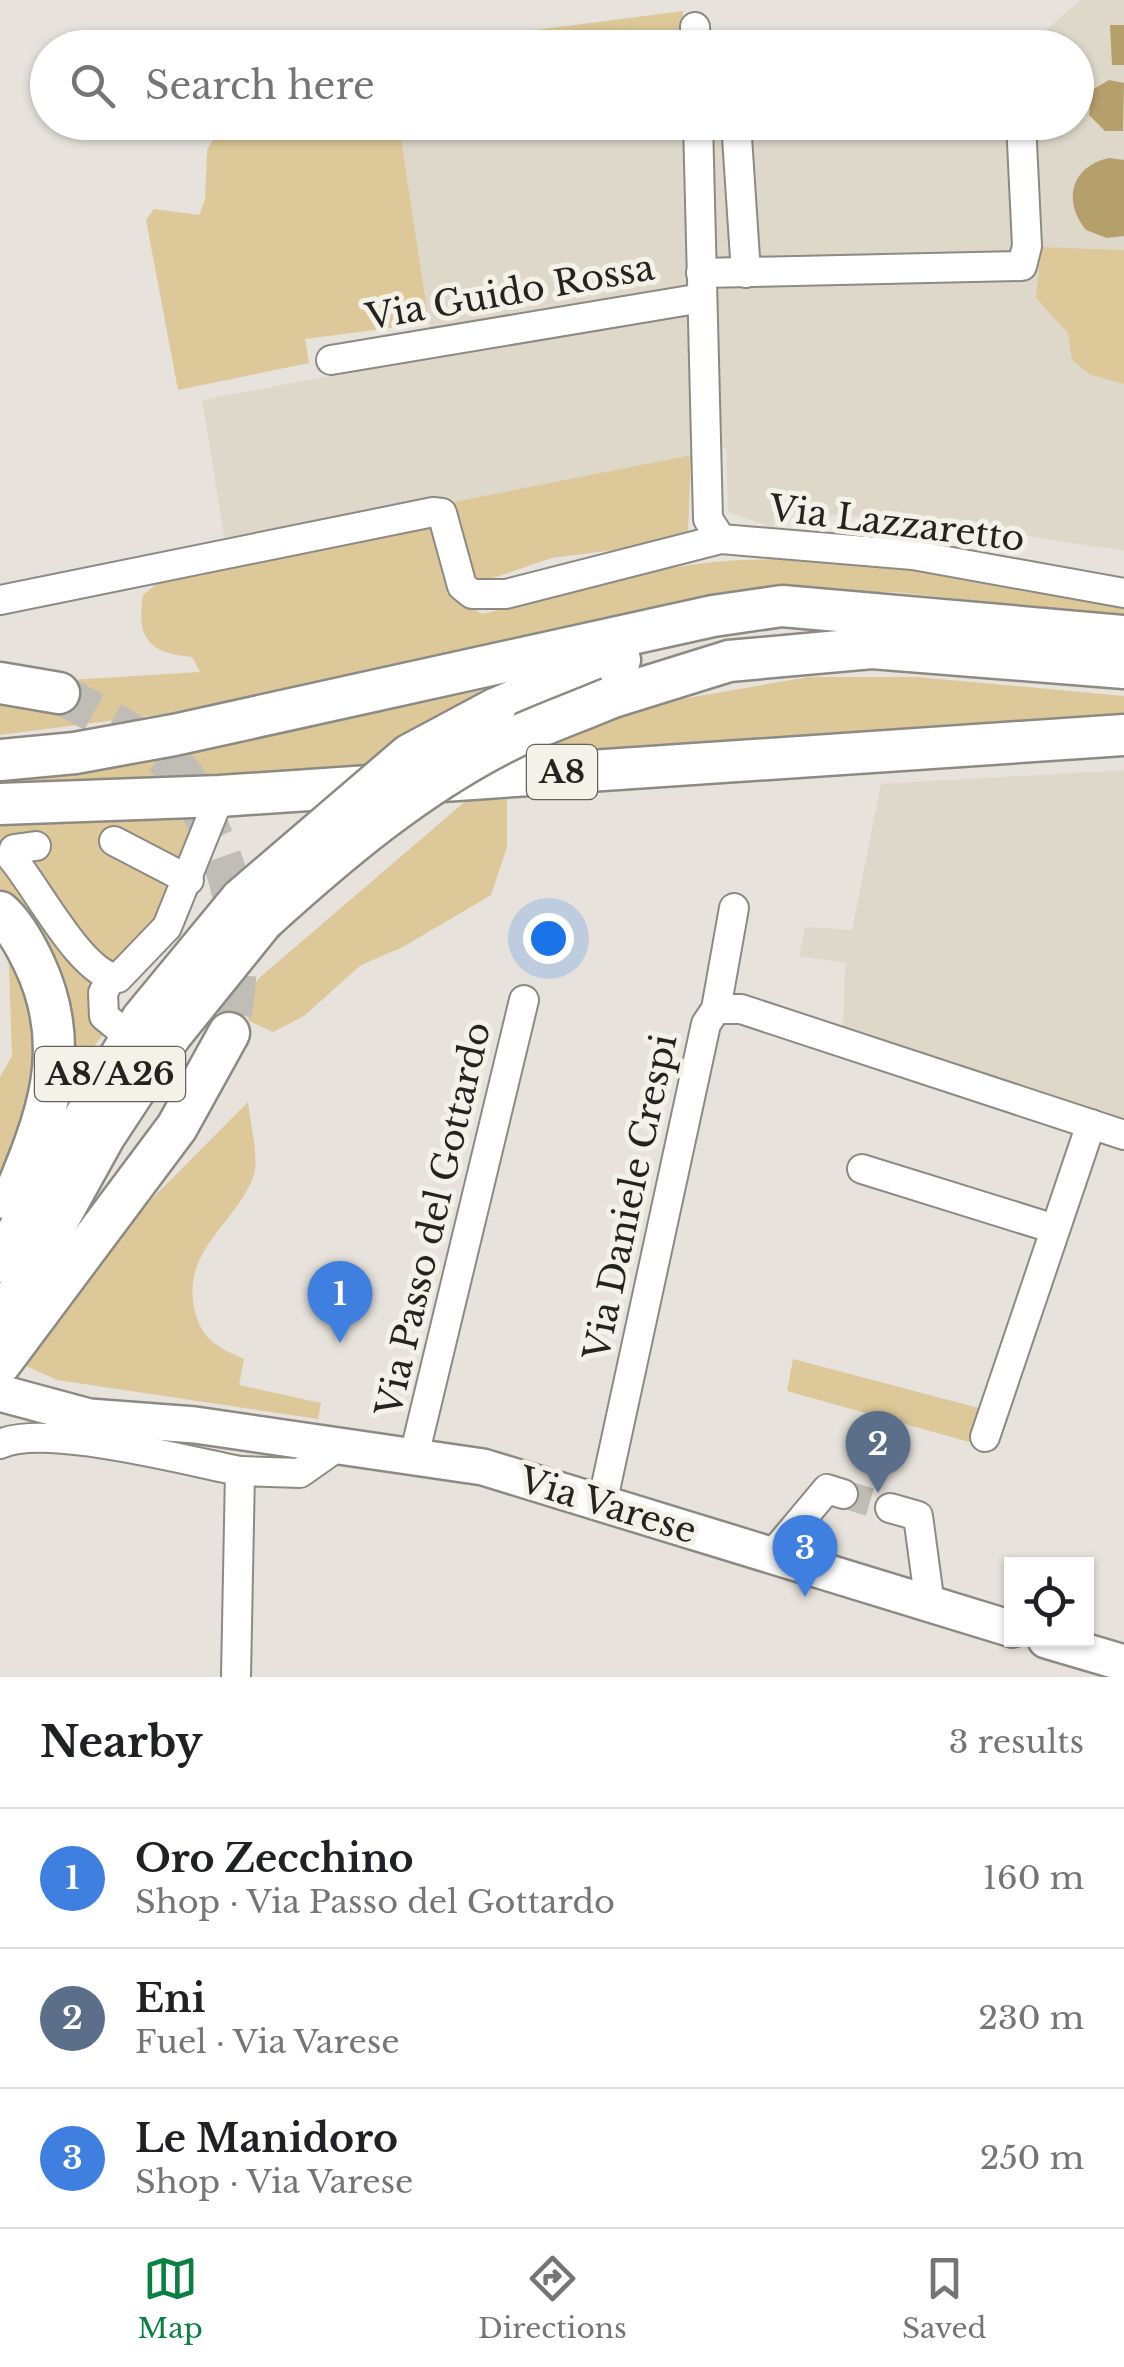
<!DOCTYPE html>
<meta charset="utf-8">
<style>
body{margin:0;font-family:"Libre Baskerville",serif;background:#f6f6f6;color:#202124}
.controls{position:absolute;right:30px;bottom:30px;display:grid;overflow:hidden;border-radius:0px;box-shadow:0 2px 8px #0004}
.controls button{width:90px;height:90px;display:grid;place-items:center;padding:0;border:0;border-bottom:2px solid #e0e0e0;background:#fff;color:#202124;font:50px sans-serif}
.you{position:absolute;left:548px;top:938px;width:35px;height:35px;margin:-25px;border:8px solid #fff;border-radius:50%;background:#1a73e8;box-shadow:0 0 0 15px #1a73e833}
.badge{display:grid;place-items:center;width:65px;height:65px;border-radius:50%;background:#0b8043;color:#fff;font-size:32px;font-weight:700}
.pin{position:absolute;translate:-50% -82px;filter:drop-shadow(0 2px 5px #0008)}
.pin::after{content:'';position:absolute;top:52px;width:35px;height:30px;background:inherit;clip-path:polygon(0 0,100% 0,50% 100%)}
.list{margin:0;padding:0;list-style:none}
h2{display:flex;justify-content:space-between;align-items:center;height:130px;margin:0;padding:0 40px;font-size:42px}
h2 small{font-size:32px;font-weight:400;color:#757577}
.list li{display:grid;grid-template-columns:65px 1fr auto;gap:30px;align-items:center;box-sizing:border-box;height:140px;padding:0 40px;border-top:2px solid #e0e0e0}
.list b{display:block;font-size:38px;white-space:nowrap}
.list p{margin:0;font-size:32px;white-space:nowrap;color:#757577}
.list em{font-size:32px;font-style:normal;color:#757577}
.icon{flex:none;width:55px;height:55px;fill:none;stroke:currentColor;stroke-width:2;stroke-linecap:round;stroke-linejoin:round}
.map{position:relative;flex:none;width:1124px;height:1677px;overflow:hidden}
.search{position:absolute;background:#fff;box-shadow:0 2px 8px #0004;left:30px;right:30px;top:30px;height:110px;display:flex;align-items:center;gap:25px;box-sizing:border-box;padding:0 35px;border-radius:55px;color:#757577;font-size:38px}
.sheet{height:550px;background:#fff}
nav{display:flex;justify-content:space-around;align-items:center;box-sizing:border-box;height:140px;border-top:2px solid #e0e0e0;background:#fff;font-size:28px;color:#757577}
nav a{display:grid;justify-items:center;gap:5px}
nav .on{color:#0b8043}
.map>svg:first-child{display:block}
.built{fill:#ded8ca}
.green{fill:#dcc899}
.water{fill:#b59f6b}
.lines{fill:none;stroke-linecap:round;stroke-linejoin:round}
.minor-tunnel{stroke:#c0bdb6;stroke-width:28;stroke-dasharray:28 14;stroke-linecap:butt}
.highway-tunnel{stroke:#c0bdb6;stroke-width:40;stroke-dasharray:40 20;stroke-linecap:butt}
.minor-casing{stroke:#8d8a83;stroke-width:32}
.major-casing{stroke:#8d8a83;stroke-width:40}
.highway-casing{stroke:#8d8a83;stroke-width:45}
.minor{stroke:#fff;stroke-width:28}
.major{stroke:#fff;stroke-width:35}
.highway{stroke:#fff;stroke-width:40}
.highway-bridge-casing{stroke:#8d8a83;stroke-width:45;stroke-linecap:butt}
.highway-bridge{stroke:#fff;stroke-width:40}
.labels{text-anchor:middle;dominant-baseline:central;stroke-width:10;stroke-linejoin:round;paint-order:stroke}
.shield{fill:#f4f1e9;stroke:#62615c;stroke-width:2.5}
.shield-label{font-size:32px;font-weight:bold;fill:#242320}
.street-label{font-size:35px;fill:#242320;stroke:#f4f1e9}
</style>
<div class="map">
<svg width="1124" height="1677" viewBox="0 0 1124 1677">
<rect width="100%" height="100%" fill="#e7e3dc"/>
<g class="built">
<polygon points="1080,0 1124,0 1124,250 1041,247 1068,333 1091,375 1124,384 1124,551 930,521 776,511 774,528 728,512 726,448 226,548 202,400 434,356 401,137 503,122 1076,122 1076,48 732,47 732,41 1033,42"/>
<polygon points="1124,770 1124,1123 843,1028 845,963 799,956 805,927 852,930 881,784"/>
</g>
<g class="green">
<polygon points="683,11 682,47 402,47"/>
<polygon points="223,123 503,123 401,138 429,323 305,339 309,363 178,390 146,220 154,209 199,215 205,200 207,150"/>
<polygon points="1041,247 1124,250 1124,384 1091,375 1072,360 1068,333 1036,298"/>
<polygon points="691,455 688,534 653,545 552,558 475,584 469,577 454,502"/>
<path d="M 428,520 L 438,530 L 453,595 L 482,614 C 568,593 656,563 744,560 C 872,555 998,581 1124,600 L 1124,616 L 893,592 L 779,595 L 225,706 L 0,735 L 0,694 L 69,680 L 200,672 L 192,657 C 149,653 136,639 143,595 L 166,576 L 201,576 L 284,549 Z"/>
<polygon points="808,677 917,677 1124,696 1124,724 516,761 598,720 653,704"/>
<polygon points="479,691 482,701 352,775 0,792 0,773 335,722"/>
<polygon points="468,799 507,800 507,847 491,895 403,947 361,965 304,1016 273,1032 249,1021 245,1006 258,979"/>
<path d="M 220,820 L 172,897 L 92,990 L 105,1032 L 73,1073 C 67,992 64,944 0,888 L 0,821 Z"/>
<polygon points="8,942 27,962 40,1084 0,1184 0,1077 12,1056"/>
<path d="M 248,1102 C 250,1122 260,1160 253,1178 C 233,1226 183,1250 194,1307 C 200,1338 217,1347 244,1359 L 239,1385 L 321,1403 L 318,1419 L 57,1380 L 15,1361 L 117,1234 Z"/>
<polygon points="793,1359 979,1408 969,1442 787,1391"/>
</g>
<g class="water">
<polygon points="1110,25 1124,25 1124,65 1112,65"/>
<polygon points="1109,80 1124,83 1123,131 1105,131 1089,115 1092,90"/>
<path d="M 1109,158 L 1124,160 L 1124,236 L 1107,238 L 1086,230 C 1062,201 1071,166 1109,158 Z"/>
</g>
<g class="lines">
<polyline class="minor-tunnel" points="843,1494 890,1508"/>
<path class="highway-tunnel" d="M 59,693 C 99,716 150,739 182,774 C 191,784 197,802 203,815 C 243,895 243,947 229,1033"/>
<defs>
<g id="minor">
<polyline points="695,27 696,48"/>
<polyline points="698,122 708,519 721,539"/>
<polyline points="736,122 746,273"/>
<polyline points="701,273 1022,266 1027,246 1021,122"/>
<polyline points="331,360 702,298"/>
<polyline points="0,600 433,512 442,513 462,586 472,594 506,594 721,539 913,555 1124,593"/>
<polyline points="114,841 189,880"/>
<path d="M 36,846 L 14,849 L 12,858 C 37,887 82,976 118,978 L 167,927 L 220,796"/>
<polyline points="111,977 103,993 104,1016 126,1034"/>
<polyline points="716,1009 741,1009 1124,1135"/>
<polyline points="862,1169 1055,1229"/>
<polyline points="985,1437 1091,1124"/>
<path d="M 0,1444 C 45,1423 186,1461 240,1471"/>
<polyline points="414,1456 524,1000"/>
<polyline points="602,1504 706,1024 716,1009 734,908"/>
<polyline points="890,1508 918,1516 930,1605"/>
<polyline points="771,1556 827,1489 843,1494"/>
<polyline points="236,1677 240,1471 300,1473 337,1447"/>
</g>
<g id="major">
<polyline points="0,1393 89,1417 195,1425 483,1467 1012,1629"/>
<polyline points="1046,1640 1124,1663"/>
</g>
<g id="highway">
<polyline points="0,683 59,693"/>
<polyline points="610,698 729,661 872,648 1124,668"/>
<polyline points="495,709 590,667 620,660"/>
<polyline points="0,760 75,753 174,735 713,616 782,606 1124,636"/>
<polyline points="0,804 220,796 1124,735"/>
<path d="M 0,912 C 15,925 26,946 34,963 C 75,1049 46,1119 12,1201"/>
<polyline points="0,1262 142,1019 241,899"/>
<polyline points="0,1325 104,1137 171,1035 263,921"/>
<polyline points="0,1364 177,1127 229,1033"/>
</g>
</defs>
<use href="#minor" class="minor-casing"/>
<use href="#major" class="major-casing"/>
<use href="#highway" class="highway-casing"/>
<use href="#minor" class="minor"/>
<use href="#major" class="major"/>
<use href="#highway" class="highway"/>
<defs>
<g id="highway-bridge">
<polyline points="241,899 409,755 495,709"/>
<path d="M 263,921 C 339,852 418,785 511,739 C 543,724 577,712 610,698"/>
</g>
</defs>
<use href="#highway-bridge" class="highway-bridge-casing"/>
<use href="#highway-bridge" class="highway-bridge"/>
</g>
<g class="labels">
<g class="shield">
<rect x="527" y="745" width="70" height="54" rx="8"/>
<rect x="35" y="1047" width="150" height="54" rx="8"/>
</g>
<g class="shield-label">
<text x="562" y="772">A8</text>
<text x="110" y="1074">A8/A26</text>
</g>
<g class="street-label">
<text transform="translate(510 292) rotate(-10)">Via Guido Rossa</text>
<text transform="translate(897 523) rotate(7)">Via Lazzaretto</text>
<text transform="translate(630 1197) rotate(-78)">Via Daniele Crespi</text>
<text transform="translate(433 1219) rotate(-77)">Via Passo del Gottardo</text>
<text transform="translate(608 1505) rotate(17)">Via Varese</text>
</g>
</g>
</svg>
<div class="controls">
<button><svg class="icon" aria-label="locate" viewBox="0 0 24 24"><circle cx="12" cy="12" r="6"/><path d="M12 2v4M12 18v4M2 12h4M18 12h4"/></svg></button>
</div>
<div class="you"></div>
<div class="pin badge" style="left:340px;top:1343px;background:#3f7fe0">1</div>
<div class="pin badge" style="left:878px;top:1493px;background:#5c6f8a">2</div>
<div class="pin badge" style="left:805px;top:1597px;background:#3f7fe0">3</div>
<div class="search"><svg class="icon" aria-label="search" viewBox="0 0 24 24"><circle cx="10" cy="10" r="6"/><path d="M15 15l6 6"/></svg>Search here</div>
</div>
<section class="sheet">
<h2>Nearby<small>3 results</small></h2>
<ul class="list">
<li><span class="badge" style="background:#3f7fe0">1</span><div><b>Oro Zecchino</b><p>Shop · Via Passo del Gottardo</p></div><em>160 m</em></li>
<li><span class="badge" style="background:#5c6f8a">2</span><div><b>Eni</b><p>Fuel · Via Varese</p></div><em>230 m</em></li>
<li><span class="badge" style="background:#3f7fe0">3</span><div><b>Le Manidoro</b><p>Shop · Via Varese</p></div><em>250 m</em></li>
</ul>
</section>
<nav>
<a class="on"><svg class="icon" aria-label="map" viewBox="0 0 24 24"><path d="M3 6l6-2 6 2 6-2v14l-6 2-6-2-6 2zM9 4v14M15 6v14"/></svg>Map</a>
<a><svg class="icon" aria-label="directions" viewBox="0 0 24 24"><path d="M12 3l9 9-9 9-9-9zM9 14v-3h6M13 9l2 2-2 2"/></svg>Directions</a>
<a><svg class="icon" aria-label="saved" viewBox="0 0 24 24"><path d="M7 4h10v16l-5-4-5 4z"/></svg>Saved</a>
</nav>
